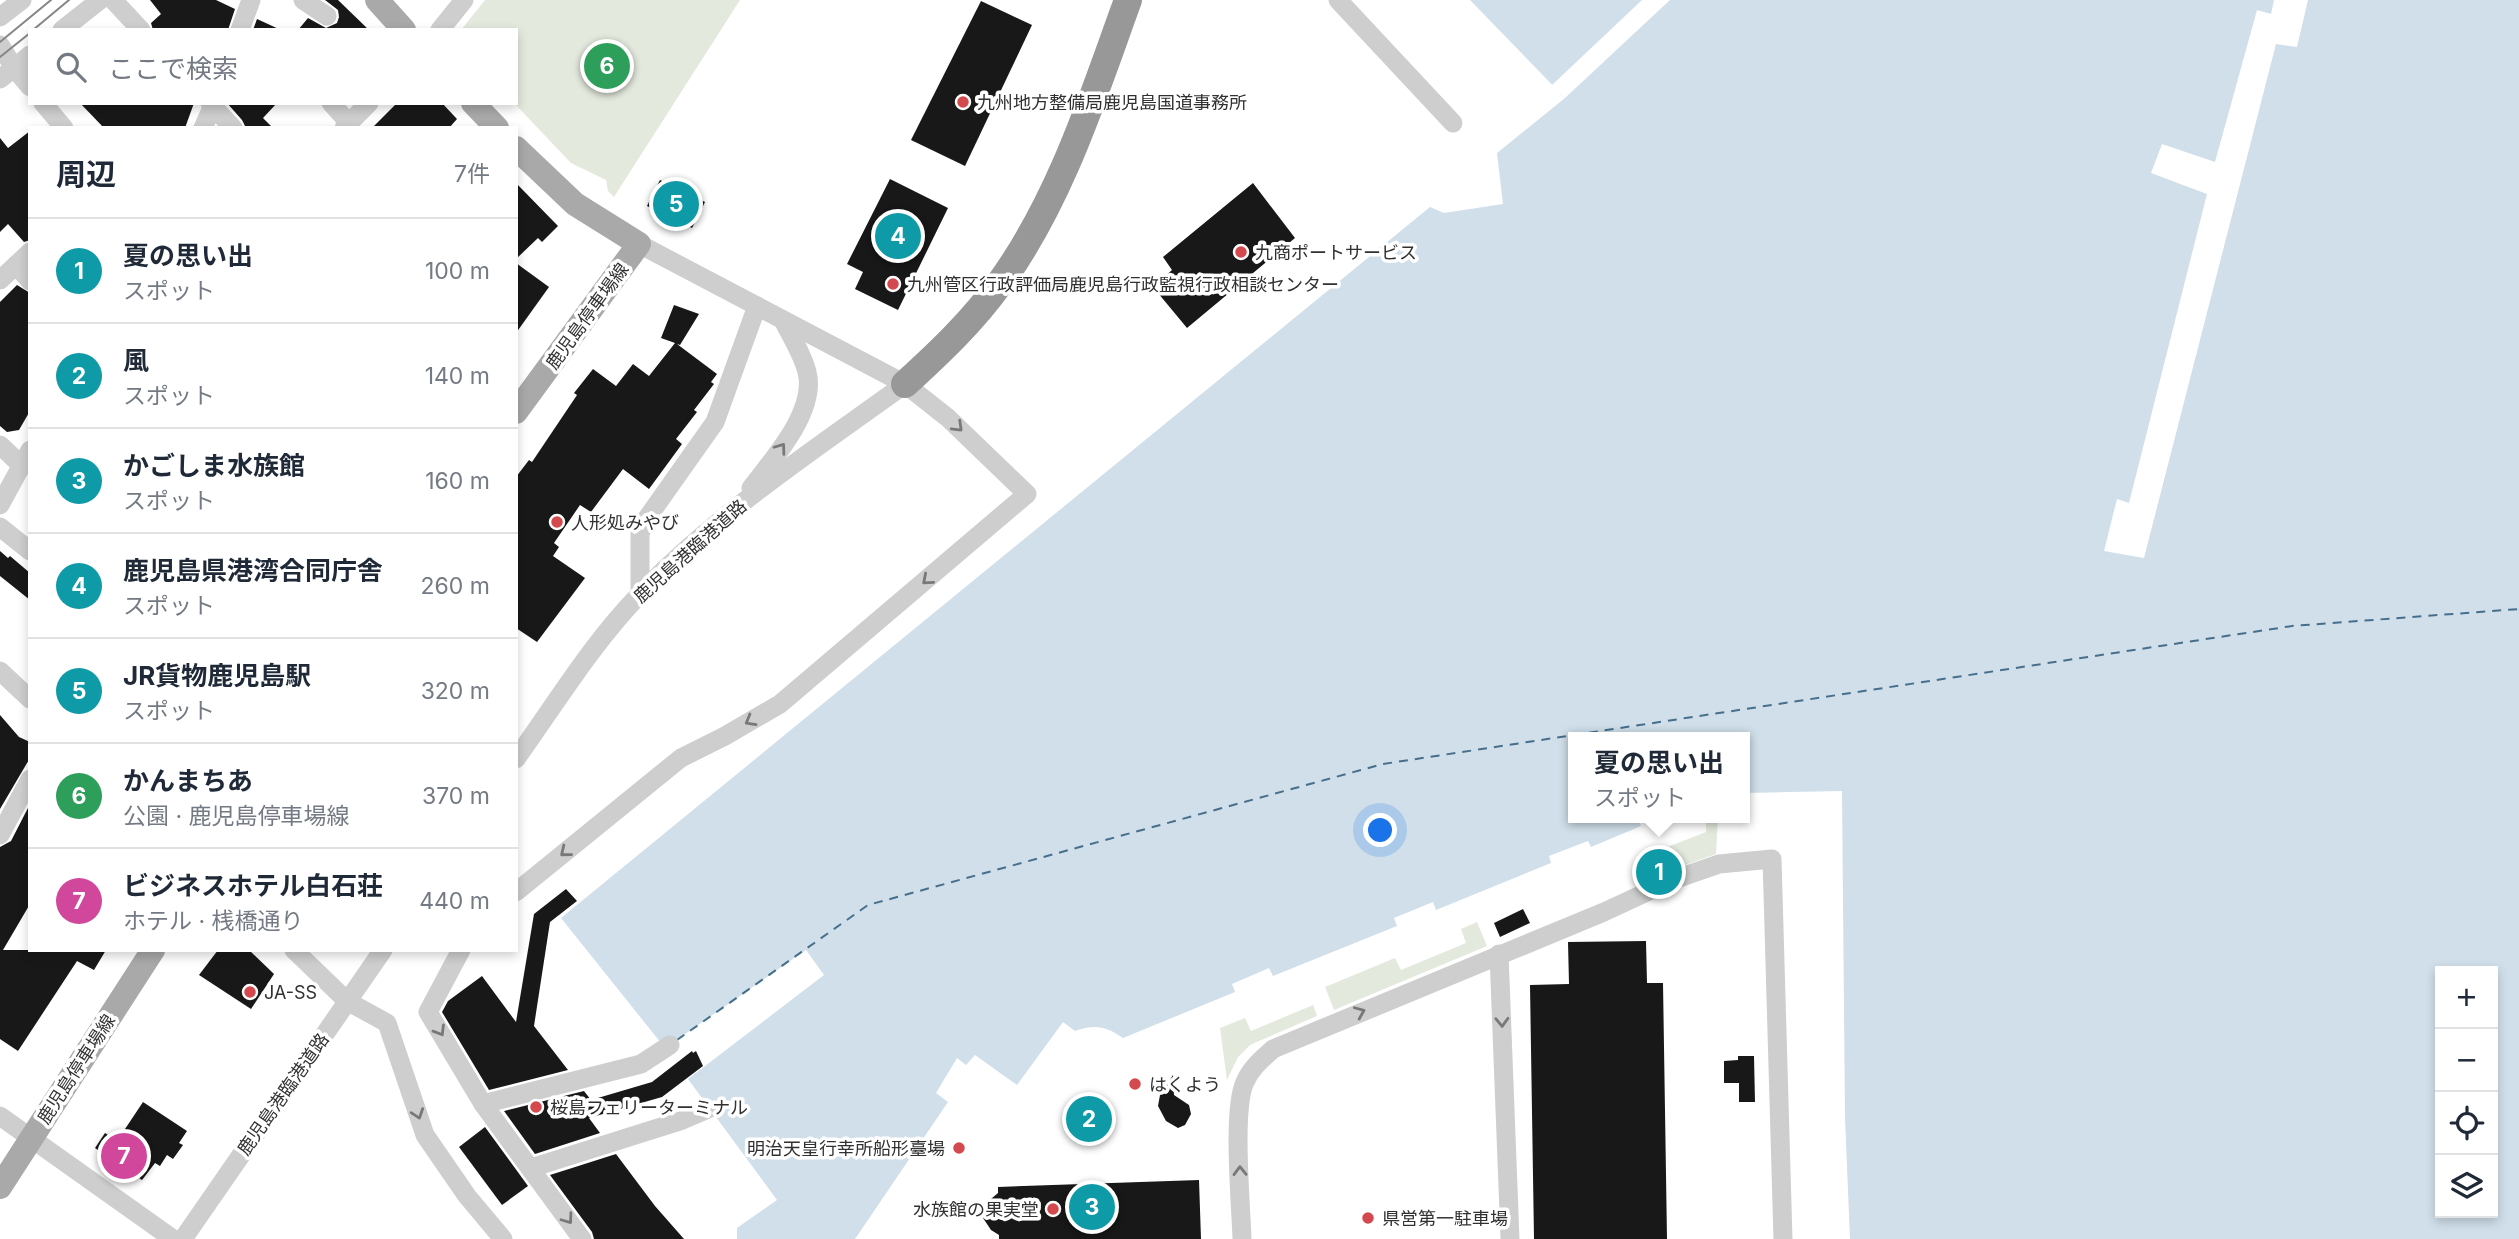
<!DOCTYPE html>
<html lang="ja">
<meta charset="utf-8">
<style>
body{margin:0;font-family:Inter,"Noto Sans JP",sans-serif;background:#f6f6f7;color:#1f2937}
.controls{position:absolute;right:21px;bottom:21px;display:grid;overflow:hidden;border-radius:0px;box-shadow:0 4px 10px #0003}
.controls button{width:63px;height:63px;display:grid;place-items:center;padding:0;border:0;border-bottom:2px solid #e0e1e3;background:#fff;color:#1f2937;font:35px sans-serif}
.you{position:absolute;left:1381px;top:831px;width:24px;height:24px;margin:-18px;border:5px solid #fff;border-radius:50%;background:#1a73e8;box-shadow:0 0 0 10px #1a73e833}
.badge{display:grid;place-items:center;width:46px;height:46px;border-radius:50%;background:#db2777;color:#fff;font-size:23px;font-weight:700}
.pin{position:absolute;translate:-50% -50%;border:4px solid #fff;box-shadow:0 2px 7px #0006}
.popup{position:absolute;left:1568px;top:732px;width:182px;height:91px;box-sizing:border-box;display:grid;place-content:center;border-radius:0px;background:#fff;filter:drop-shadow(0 2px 5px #0005);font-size:23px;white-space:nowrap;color:#747a83}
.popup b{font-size:26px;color:#1f2937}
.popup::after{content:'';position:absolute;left:50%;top:100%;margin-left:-14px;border:14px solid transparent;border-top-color:#fff}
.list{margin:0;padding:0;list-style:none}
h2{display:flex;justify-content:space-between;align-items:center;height:91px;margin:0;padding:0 28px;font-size:30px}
h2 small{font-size:23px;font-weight:400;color:#747a83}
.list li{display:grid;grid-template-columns:46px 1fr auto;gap:21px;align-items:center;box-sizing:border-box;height:105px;padding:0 28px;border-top:2px solid #e0e1e3}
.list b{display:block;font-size:26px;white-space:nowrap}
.list p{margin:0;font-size:23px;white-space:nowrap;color:#747a83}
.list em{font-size:23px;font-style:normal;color:#747a83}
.icon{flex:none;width:38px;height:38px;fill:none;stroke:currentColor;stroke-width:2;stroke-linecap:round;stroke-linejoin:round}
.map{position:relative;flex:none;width:2519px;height:1239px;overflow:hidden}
.search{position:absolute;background:#fff;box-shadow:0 4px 10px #0003;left:28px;top:28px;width:490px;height:77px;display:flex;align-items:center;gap:18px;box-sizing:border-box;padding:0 24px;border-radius:0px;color:#747a83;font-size:26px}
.panel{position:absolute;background:#fff;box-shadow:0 4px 10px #0003;left:28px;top:126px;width:490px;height:826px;border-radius:0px}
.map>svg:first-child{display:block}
.green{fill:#e4e9de}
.water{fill:#d0dfea;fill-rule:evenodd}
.pier{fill:#fff}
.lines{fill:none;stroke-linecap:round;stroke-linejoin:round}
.ferry{stroke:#476f8b;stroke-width:2;stroke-dasharray:9 7;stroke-linecap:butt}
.building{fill:#181818}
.minor{stroke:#cecece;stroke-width:19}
.major{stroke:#a9a9a9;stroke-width:24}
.highway{stroke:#989898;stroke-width:28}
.tram{stroke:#868686;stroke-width:2}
.oneway{stroke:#787878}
.poi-dot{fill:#d3494e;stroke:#fff;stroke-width:2.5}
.labels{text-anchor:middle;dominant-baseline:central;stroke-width:7;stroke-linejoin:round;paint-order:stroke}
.poi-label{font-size:18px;fill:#313131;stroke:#fff;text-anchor:start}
.street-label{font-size:18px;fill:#313131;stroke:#fff}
</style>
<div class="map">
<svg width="2519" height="1239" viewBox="0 0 2519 1239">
<rect width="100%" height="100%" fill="#fff"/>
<g class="green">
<polygon points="485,0 740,0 614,197 608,191 606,180 571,163 514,103 516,103 516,30 461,30"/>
<polygon points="1706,818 1718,818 1716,854 1671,870 1665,848 1706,832"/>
<polygon points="1477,922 1487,946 1334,1010 1325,987 1395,958 1401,970 1466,943 1461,929"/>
<polygon points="1313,1005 1317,1016 1250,1045 1238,1057 1227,1080 1220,1028 1245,1018 1251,1031"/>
</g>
<path class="water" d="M 1470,0 L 2519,0 L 2519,1239 L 1850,1239 L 1845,1118 L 1842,791 L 1745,793 L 1745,737 L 1573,737 L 1573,818 L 1638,818 L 1641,826 L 1591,847 L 1588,841 L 1549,856 L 1551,863 L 1436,910 L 1433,902 L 1394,918 L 1397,926 L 1273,976 L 1269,968 L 1232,984 L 1235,992 L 1123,1038 C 1106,1026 1094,1024 1075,1031 L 1063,1022 L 1017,1085 L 975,1055 L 966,1065 L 957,1058 L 936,1093 L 948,1102 L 855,1239 L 737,1239 L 737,1228 L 777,1200 L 688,1079 L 824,975 L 806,950 L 665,1048 L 561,918 L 1430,207 L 1444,213 L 1503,204 L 1497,153 L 1565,98 ZM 2440,971 L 2493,971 L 2493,1213 L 2440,1213 Z"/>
<g class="pier">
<polygon points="1642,0 1670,0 1565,98 1552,85"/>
<polygon points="2274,0 2308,0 2297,47 2276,44 2144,558 2104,551 2117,499 2129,503 2207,194 2151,173 2162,144 2215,162 2257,10 2271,14"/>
</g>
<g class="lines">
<polyline class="ferry" points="677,1040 868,905 1383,764 2292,626 2519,609"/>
</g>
<g class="building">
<polygon points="150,0 216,0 235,9 228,30 153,30 151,23 161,14"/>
<polygon points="325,0 338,0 369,30 298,30 308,18 326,28 337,23 339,17 338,10"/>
<polygon points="981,1 1032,25 965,166 911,140"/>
<polygon points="257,19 281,30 253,30"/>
<polygon points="80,103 194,103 185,128 104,128"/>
<polygon points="227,103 277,103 263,118 273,128 246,128 242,120"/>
<polygon points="397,103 442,103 457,119 449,128 372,128"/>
<polygon points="30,131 30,240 24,242 8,224 0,232 0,138 8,148"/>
<polygon points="890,179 948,208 898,310 855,289 863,272 847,264"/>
<polygon points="660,180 705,202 692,228 647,206"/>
<polygon points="516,183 558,226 542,242 538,238 516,259"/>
<polygon points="1253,183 1295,238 1187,328 1153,287 1172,270 1163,257"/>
<polygon points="516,263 549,287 516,333"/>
<polygon points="17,285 30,293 30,411 19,430 7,432 0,426 0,302"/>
<polygon points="674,305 699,314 680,345 677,344 717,374 711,382 714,384 694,410 697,412 676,439 682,444 649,489 623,469 591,512 580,505 554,543 559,547 553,556 585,578 537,642 516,628 516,477 529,460 532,462 577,395 574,393 593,369 616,386 633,364 649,376 675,343 661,338"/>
<polygon points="0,551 8,558 10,556 30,573 30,600 0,576"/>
<polygon points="0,715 19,737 30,742 30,758 0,809"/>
<polygon points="29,806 30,904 3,950 106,950 94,970 77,961 18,1051 0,1039 0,847 11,841"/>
<polygon points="566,889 577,901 550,922 534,1026 568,1070 489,1090 442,1012 448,1001 482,976 516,1022 534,914"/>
<polygon points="1523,909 1530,923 1500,937 1494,923"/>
<polygon points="1646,941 1647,983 1663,983 1667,1239 1534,1239 1530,985 1569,984 1568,942"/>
<polygon points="218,950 249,950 274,974 251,1009 199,975"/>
<polygon points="692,1051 693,1053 696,1051 703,1066 662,1097 589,1118 600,1133 535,1154 504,1111 584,1091 591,1100 652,1082"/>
<polygon points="1738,1056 1754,1056 1755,1102 1739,1102 1739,1083 1724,1083 1724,1061 1738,1060"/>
<polygon points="1173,1075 1174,1095 1189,1105 1191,1114 1185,1125 1178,1128 1166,1121 1158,1106 1160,1095"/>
<polygon points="143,1102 187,1131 179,1143 183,1145 173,1159 167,1155 160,1166 155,1163 142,1180 95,1148 105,1133 117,1141"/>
<polygon points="485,1127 528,1186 502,1205 459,1147"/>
<polygon points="616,1154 655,1206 684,1239 594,1239 592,1232 550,1175"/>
<polygon points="1199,1180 1201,1239 999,1239 999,1235 991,1230 983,1218 985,1204 998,1193 998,1187"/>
</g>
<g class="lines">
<g class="minor">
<polyline points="113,0 141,30"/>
<polyline points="303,0 327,16"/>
<polyline points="1338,0 1453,123"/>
<polyline points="0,17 22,0"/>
<polyline points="62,30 100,0"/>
<polyline points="240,30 251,0"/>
<polyline points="440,30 464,0"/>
<polyline points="0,45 14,68 30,87"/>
<polyline points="0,79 30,55"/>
<polyline points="43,103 64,128"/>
<polyline points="210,103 233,128"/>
<polyline points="331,103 349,123"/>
<polyline points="203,128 214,103"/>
<polyline points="344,128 369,103"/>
<polyline points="16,265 30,281"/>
<polyline points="0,280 30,252"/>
<polyline points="0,445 21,465"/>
<path d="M 751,488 C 773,459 817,411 807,372 C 803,355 792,338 784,322"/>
<polyline points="0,505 30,450"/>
<polyline points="0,527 30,551"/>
<polyline points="640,593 640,534 645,521 715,422 757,306"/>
<polyline points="0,671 30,699"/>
<path d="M 516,759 C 556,703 593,642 641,593 C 719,512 814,450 905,384"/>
<polyline points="0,835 30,779"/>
<polyline points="516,892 681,758 725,736 780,704 1027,494 948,418 905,384 639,244"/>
<polyline points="294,950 347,1001 387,1023 425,1135 467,1196 503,1239"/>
<polyline points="461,950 428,1012 483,1104 582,1239"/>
<polyline points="1499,954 1510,1239"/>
<polyline points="483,1104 641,1064 670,1045"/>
<polyline points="0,1116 173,1239"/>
<polyline points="531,1168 680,1121 708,1109"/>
<polyline points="183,1239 383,950"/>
<path d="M 1242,1239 C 1241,1205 1232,1109 1245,1082 C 1251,1068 1262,1059 1273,1049 L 1604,912 L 1673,880 L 1719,864 L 1772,859 L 1783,1239"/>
</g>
<g class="major">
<polyline points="377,0 404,30"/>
<polyline points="473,103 497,128"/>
<polyline points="516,148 575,204 639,244 516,412"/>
<polyline points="0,1187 153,950"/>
</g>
<path class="highway" d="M 905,384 C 939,353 973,321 1000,283 C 1061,199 1093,96 1128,0"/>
<g class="tram">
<polyline points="33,30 69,0"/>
<polyline points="0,42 51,0"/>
<polyline points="0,57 30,33"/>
</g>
</g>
<defs><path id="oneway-chevron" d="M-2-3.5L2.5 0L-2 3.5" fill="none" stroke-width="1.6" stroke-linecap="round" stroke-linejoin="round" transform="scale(1.75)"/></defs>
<g class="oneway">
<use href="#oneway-chevron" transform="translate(958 427) rotate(44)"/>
<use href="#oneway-chevron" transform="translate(781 448) rotate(-54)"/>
<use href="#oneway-chevron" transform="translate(927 580) rotate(139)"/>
<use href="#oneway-chevron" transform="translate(750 721) rotate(150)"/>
<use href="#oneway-chevron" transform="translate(565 852) rotate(141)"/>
<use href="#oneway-chevron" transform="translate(1360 1012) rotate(-23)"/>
<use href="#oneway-chevron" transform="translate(1502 1022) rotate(88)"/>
<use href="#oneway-chevron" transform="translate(440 1031) rotate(59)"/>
<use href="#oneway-chevron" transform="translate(418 1114) rotate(71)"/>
<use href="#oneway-chevron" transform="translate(1240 1171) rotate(-91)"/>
<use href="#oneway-chevron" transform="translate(568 1219) rotate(54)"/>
</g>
<g class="poi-dot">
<circle cx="963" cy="102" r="7"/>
<circle cx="1241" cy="252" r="7"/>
<circle cx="893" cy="284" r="7"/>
<circle cx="557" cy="522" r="7"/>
<circle cx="250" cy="992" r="7"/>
<circle cx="1135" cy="1084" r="7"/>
<circle cx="536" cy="1107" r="7"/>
<circle cx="959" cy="1148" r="7"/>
<circle cx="1053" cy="1209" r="7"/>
<circle cx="1368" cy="1218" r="7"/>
</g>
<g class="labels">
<g class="poi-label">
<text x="977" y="102">九州地方整備局鹿児島国道事務所</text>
<text x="1255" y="252">九商ポートサービス</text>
<text x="907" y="284">九州管区行政評価局鹿児島行政監視行政相談センター</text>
<text x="571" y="522">人形処みやび</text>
<text x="264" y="992">JA-SS</text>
<text x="1149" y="1084">はくよう</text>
<text x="550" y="1107">桜島フェリーターミナル</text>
<text x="945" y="1148" text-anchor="end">明治天皇行幸所船形臺場</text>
<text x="1039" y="1209" text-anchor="end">水族館の果実堂</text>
<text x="1382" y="1218">県営第一駐車場</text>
</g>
<g class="street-label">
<text transform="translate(587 316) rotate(-54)">鹿児島停車場線</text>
<text transform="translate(690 551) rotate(-42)">鹿児島港臨港道路</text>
<text transform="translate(76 1069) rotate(-57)">鹿児島停車場線</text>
<text transform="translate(283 1094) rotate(-55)">鹿児島港臨港道路</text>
</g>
</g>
</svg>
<div class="controls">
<button>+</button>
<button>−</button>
<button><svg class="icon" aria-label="locate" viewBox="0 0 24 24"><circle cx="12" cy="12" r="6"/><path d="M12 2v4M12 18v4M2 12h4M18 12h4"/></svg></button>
<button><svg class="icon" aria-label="layers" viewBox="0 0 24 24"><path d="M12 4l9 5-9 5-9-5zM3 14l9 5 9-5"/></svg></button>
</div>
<div class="you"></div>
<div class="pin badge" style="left:1659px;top:872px;background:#0f9aa8">1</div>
<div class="popup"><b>夏の思い出</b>スポット</div>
<div class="pin badge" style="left:1089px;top:1119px;background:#0f9aa8">2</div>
<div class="pin badge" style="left:1092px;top:1207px;background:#0f9aa8">3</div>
<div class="pin badge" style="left:898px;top:236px;background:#0f9aa8">4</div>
<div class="pin badge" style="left:676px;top:204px;background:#0f9aa8">5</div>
<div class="pin badge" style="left:607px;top:66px;background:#2e9e5b">6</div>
<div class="pin badge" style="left:124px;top:1156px;background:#d1479c">7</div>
<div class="search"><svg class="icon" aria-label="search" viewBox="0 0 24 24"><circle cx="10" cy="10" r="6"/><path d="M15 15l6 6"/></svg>ここで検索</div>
<section class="panel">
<h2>周辺<small>7件</small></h2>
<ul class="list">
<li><span class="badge" style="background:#0f9aa8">1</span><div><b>夏の思い出</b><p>スポット</p></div><em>100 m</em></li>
<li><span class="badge" style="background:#0f9aa8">2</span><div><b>風</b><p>スポット</p></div><em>140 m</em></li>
<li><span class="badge" style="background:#0f9aa8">3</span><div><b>かごしま水族館</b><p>スポット</p></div><em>160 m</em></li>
<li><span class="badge" style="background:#0f9aa8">4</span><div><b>鹿児島県港湾合同庁舎</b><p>スポット</p></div><em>260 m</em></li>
<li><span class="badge" style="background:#0f9aa8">5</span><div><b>JR貨物鹿児島駅</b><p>スポット</p></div><em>320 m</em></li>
<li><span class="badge" style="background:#2e9e5b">6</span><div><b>かんまちあ</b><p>公園 · 鹿児島停車場線</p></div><em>370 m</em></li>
<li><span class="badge" style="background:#d1479c">7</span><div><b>ビジネスホテル白石荘</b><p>ホテル · 桟橋通り</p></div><em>440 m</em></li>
</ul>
</section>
</div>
